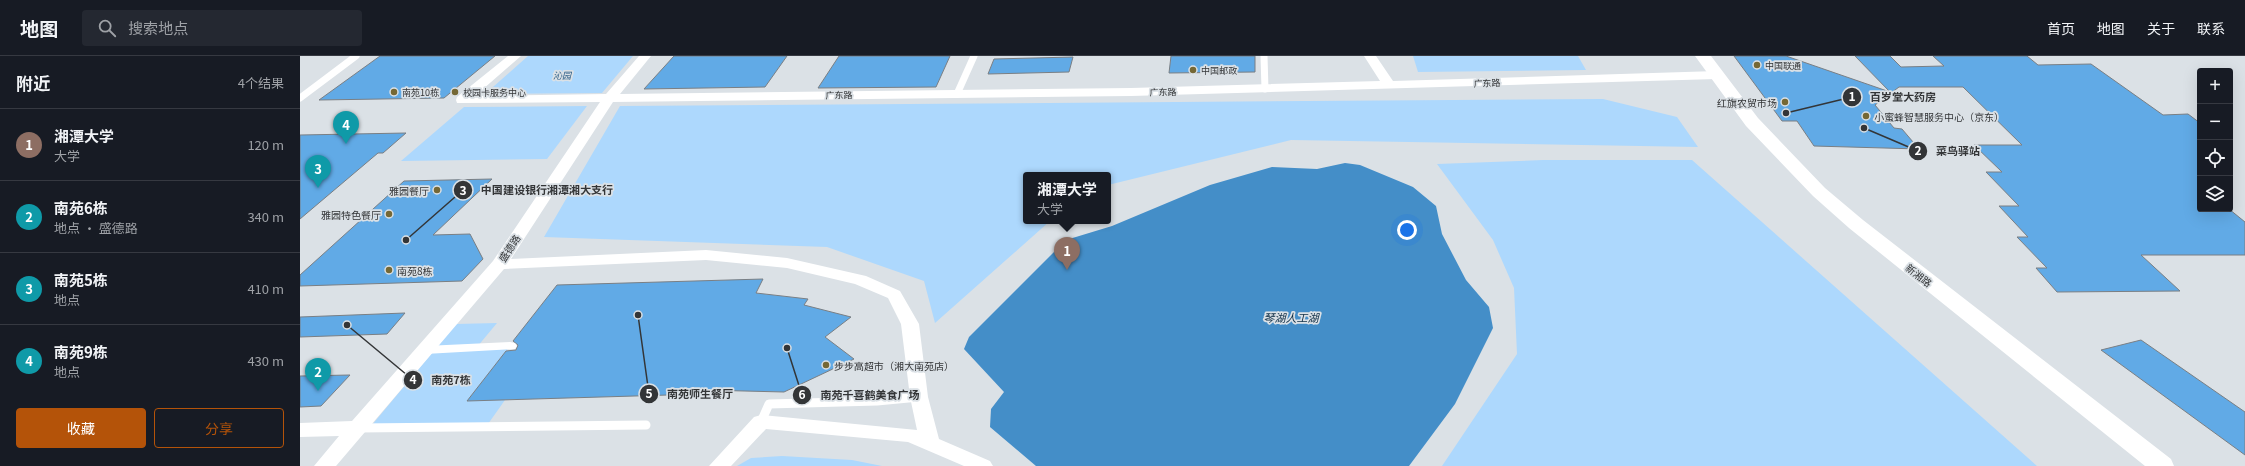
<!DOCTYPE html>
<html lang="zh">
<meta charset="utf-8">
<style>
body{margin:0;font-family:Georgia,"Noto Sans SC",serif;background:#242831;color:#f1f3f6}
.controls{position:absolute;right:12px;top:12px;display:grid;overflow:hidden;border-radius:4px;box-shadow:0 4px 16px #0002}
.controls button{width:36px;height:36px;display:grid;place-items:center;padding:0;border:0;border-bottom:1px solid #363941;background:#171b24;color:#f1f3f6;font:20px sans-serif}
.you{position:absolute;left:1107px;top:174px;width:14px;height:14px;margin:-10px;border:3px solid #fff;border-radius:50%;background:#1a73e8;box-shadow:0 0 0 6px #1a73e833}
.badge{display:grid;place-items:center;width:26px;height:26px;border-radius:50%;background:#b45309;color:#fff;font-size:13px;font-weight:700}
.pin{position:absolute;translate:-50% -33px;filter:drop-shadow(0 1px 2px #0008)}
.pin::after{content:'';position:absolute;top:21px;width:14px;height:12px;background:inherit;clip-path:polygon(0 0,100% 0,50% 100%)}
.popup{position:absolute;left:723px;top:116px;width:88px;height:52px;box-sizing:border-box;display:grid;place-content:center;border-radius:4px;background:#171b24;filter:drop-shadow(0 1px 3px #0005);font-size:13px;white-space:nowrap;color:#9ea1a6}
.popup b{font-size:15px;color:#f1f3f6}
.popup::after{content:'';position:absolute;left:50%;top:100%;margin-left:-8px;border:8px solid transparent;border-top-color:#171b24}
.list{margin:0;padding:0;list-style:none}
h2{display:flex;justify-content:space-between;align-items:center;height:52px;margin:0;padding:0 16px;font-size:17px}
h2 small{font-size:13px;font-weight:400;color:#9ea1a6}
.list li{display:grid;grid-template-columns:26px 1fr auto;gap:12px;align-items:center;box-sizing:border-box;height:72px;padding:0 16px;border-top:1px solid #363941}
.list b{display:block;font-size:15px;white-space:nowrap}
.list p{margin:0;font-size:13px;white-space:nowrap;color:#9ea1a6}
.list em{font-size:13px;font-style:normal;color:#9ea1a6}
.actions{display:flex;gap:8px;padding:12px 16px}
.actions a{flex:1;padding:9px 0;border:1px solid #b45309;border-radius:4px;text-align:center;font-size:14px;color:#b45309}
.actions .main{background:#b45309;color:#fff}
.icon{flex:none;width:22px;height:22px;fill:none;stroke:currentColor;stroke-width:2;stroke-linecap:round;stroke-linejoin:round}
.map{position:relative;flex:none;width:1945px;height:410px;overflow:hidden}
header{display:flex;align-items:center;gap:24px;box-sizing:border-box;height:56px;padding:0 20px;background:#171b24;border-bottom:1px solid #363941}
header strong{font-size:19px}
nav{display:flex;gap:22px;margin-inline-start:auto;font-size:14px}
.search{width:280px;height:36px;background:#242831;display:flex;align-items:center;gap:10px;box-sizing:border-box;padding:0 14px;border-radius:4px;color:#9ea1a6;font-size:15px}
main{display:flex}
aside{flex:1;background:#171b24}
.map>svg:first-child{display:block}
.green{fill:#add8fd}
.water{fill:#448ec8}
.building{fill:#61aae6;stroke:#7a7f84}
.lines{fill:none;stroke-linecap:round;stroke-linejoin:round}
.service-far1{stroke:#fff;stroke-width:7}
.service{stroke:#fff;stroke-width:9}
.pedestrian{fill:#fff;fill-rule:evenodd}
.minor{fill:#fff;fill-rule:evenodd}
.tertiary{fill:#fff;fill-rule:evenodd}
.poi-dot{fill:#756835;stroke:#dbe1e6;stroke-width:1.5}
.labels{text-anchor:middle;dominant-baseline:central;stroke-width:3.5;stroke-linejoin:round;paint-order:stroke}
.far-poi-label{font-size:9px;fill:#333537;stroke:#dbe1e6;text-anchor:start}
.far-park-label{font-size:9px;font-style:italic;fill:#255982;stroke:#dbe1e6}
.far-street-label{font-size:9px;fill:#333537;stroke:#dbe1e6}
.poi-label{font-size:10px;fill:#333537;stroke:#dbe1e6;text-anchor:end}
.street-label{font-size:10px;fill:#333537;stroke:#dbe1e6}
.water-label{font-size:11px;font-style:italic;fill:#0d2d45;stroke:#dbe1e6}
.leader{fill:none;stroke:#333537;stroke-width:1.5}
.callout-dot{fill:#333537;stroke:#dbe1e6;stroke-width:1.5}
.mark-label{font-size:12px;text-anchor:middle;font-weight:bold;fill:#fff}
.callout-label{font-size:11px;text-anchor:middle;font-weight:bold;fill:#333537;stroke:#dbe1e6;stroke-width:3.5;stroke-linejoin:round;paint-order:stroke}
</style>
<header>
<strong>地图</strong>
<div class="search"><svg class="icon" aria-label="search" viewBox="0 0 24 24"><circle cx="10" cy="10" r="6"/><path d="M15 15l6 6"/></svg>搜索地点</div>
<nav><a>首页</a><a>地图</a><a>关于</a><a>联系</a></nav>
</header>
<main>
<aside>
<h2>附近<small>4个结果</small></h2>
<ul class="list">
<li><span class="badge" style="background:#8d6e63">1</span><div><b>湘潭大学</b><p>大学</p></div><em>120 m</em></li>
<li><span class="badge" style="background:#0f9aa8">2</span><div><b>南苑6栋</b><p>地点 · 盛德路</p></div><em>340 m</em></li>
<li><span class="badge" style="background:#0f9aa8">3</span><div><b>南苑5栋</b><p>地点</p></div><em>410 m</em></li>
<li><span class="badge" style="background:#0f9aa8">4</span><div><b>南苑9栋</b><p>地点</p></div><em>430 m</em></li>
</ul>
<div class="actions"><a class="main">收藏</a><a>分享</a></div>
</aside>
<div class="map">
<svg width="1945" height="410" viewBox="0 0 1945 410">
<rect width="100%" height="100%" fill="#dbe1e6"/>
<g class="green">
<polygon points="228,0 333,0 302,37 185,38"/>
<polygon points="1113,0 1278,0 1286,14 1118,16"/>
<polygon points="1303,43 1377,61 1398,91 991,84 808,129 808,119 726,119 726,165 750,165 635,267 624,225 527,191 244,181 320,50"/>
<polygon points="287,50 247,103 101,105 164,51"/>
<polygon points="1243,104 1392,104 1737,410 1142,410 1217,298 1214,232 1193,184 1137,108"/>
<polygon points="197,267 177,291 210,290 167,345 205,344 188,368 72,369 156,268"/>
<polygon points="482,400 552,404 582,410 437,410 451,402"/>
</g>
<polygon class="water" points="1045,107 1060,109 1113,131 1136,150 1142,178 1166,224 1189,251 1193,272 1155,348 1109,410 736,410 690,371 691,353 704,336 664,293 669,281 766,184 812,170 910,129 972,111 1017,113"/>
<g class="building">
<polygon points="80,0 195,0 144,42 19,44"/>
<polygon points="374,0 487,0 465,31 344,33"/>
<polygon points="539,0 650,0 636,31 518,32"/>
<polygon points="871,0 955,0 955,16 869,17"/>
<polygon points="1434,0 1486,0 1590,36 1555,0 1590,0 1601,11 1644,10 1633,0 1727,0 1738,9 1791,8 1863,59 1888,58 1900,67 1900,153 1929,153 1945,166 1945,199 1841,199 1880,235 1757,236 1736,212 1747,212 1717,181 1728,181 1699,150 1719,150 1686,116 1702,116 1674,89 1722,89 1663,31 1599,31 1575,49 1594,72 1602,73 1619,93 1514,90 1497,65 1482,65"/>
<polygon points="773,1 769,16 688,18 694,3"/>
<polygon points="106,77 83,97 78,97 0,163 0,79"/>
<polygon points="192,123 133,179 170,178 183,203 162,225 0,230 0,219 104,125"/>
<polygon points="463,223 456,237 508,243 504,249 551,261 525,281 554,303 484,336 404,334 402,338 167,345 206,295 216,294 218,289 213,285 257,229"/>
<polygon points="105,257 87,278 0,281 0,261"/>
<polygon points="1841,284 1945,356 1945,399 1801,294"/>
<polygon points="50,319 21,350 0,351 0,320"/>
</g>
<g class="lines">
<g class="service-far1">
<polyline points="964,0 965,33"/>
<polyline points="657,38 674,0"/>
<polyline points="0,42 56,0"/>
</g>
<g class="service">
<polyline points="461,366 469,348 577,345 619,341"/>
<polyline points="58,372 346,369"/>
</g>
<polygon class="pedestrian" points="210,286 215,287 217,290 215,293 125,298 120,297 118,294 120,291 125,290"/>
<polygon class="minor" points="208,0 221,0 175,40 306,38 339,0 351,0 320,38 831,32 1080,25 1064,0 1076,0 1093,25 1417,15 1423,19 1417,23 831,40 313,46 211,203 406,194 487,202 566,220 600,235 619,268 628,341 639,383 690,405 693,410 664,410 608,386 466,373 431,410 409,410 454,361 461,359 617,374 610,341 601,268 588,242 555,228 487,212 406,204 204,213 36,410 14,410 39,380 0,381 0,367 52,365 193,205 300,46 157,47 156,44 157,41"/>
<polygon class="tertiary" points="1395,0 1411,0 1458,62 1525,132 1563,164 1871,403 1874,410 1845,410 1549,172 1513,140 1446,70"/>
</g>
<g class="poi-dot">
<circle cx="1457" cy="9" r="4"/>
<circle cx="893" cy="14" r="4"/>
<circle cx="94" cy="36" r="4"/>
<circle cx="155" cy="36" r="4"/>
<circle cx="1485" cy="46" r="4"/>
<circle cx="1566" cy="60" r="4"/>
<circle cx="137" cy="134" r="4"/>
<circle cx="89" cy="158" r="4"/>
<circle cx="89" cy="214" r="4"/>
<circle cx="526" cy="309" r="4"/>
</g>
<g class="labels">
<g class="far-poi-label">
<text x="1465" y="9">中国联通</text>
<text x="901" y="14">中国邮政</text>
<text x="102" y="36">南苑10栋</text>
<text x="163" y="36">校园卡服务中心</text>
</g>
<g class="far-park-label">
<text x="262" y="19">沁园</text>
</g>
<g class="far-street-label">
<text transform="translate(1187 27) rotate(-2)">广东路</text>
<text transform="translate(863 36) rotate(-1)">广东路</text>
<text transform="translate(539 39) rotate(-1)">广东路</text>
</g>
<g class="poi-label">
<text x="1477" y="46">红旗农贸市场</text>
<text x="1574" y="60" text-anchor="start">小蜜蜂智慧服务中心（京东）</text>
<text x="129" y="134">雅园餐厅</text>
<text x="81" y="158">雅园特色餐厅</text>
<text x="97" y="214" text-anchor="start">南苑8栋</text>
<text x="534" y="309" text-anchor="start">步步高超市（湘大南苑店）</text>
</g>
<g class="street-label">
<text transform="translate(209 192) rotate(-57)">盛德路</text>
<text transform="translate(1619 219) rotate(38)">新湘路</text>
</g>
<g class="water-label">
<text x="991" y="261">琴湖人工湖</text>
</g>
</g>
<path class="leader" d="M1486 57L1552 41M1564 72L1618 95M106 184L163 134M47 269L113 324M338 259L349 338M487 292L502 339"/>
<g class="callout-dot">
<circle cx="1486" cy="57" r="4"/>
<circle cx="1564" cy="72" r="4"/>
<circle cx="106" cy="184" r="4"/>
<circle cx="47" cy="269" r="4"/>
<circle cx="338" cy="259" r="4"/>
<circle cx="487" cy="292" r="4"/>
<circle cx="1552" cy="41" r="10"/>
<circle cx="1618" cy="95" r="10"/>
<circle cx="163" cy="134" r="10"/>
<circle cx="113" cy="324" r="10"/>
<circle cx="349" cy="338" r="10"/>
<circle cx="502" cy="339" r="10"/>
</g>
<g class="mark-label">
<text x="1552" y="45">1</text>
<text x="1618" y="99">2</text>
<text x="163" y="139">3</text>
<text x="113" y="328">4</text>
<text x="349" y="342">5</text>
<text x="502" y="343">6</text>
</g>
<g class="callout-label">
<text x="1603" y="45">百岁堂大药房</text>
<text x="1658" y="99">菜鸟驿站</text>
<text x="247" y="138">中国建设银行湘潭湘大支行</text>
<text x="151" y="328">南苑7栋</text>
<text x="400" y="342">南苑师生餐厅</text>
<text x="570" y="343">南苑千喜鹤美食广场</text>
</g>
</svg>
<div class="controls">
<button>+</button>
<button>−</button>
<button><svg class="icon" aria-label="locate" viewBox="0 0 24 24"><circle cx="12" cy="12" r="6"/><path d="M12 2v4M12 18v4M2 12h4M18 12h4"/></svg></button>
<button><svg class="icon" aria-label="layers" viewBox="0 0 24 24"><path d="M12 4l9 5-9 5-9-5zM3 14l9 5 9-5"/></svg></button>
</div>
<div class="you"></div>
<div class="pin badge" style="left:767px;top:214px;background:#8d6e63">1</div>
<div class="popup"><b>湘潭大学</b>大学</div>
<div class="pin badge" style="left:18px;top:335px;background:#0f9aa8">2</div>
<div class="pin badge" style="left:18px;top:132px;background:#0f9aa8">3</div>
<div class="pin badge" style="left:46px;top:88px;background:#0f9aa8">4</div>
</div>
</main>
